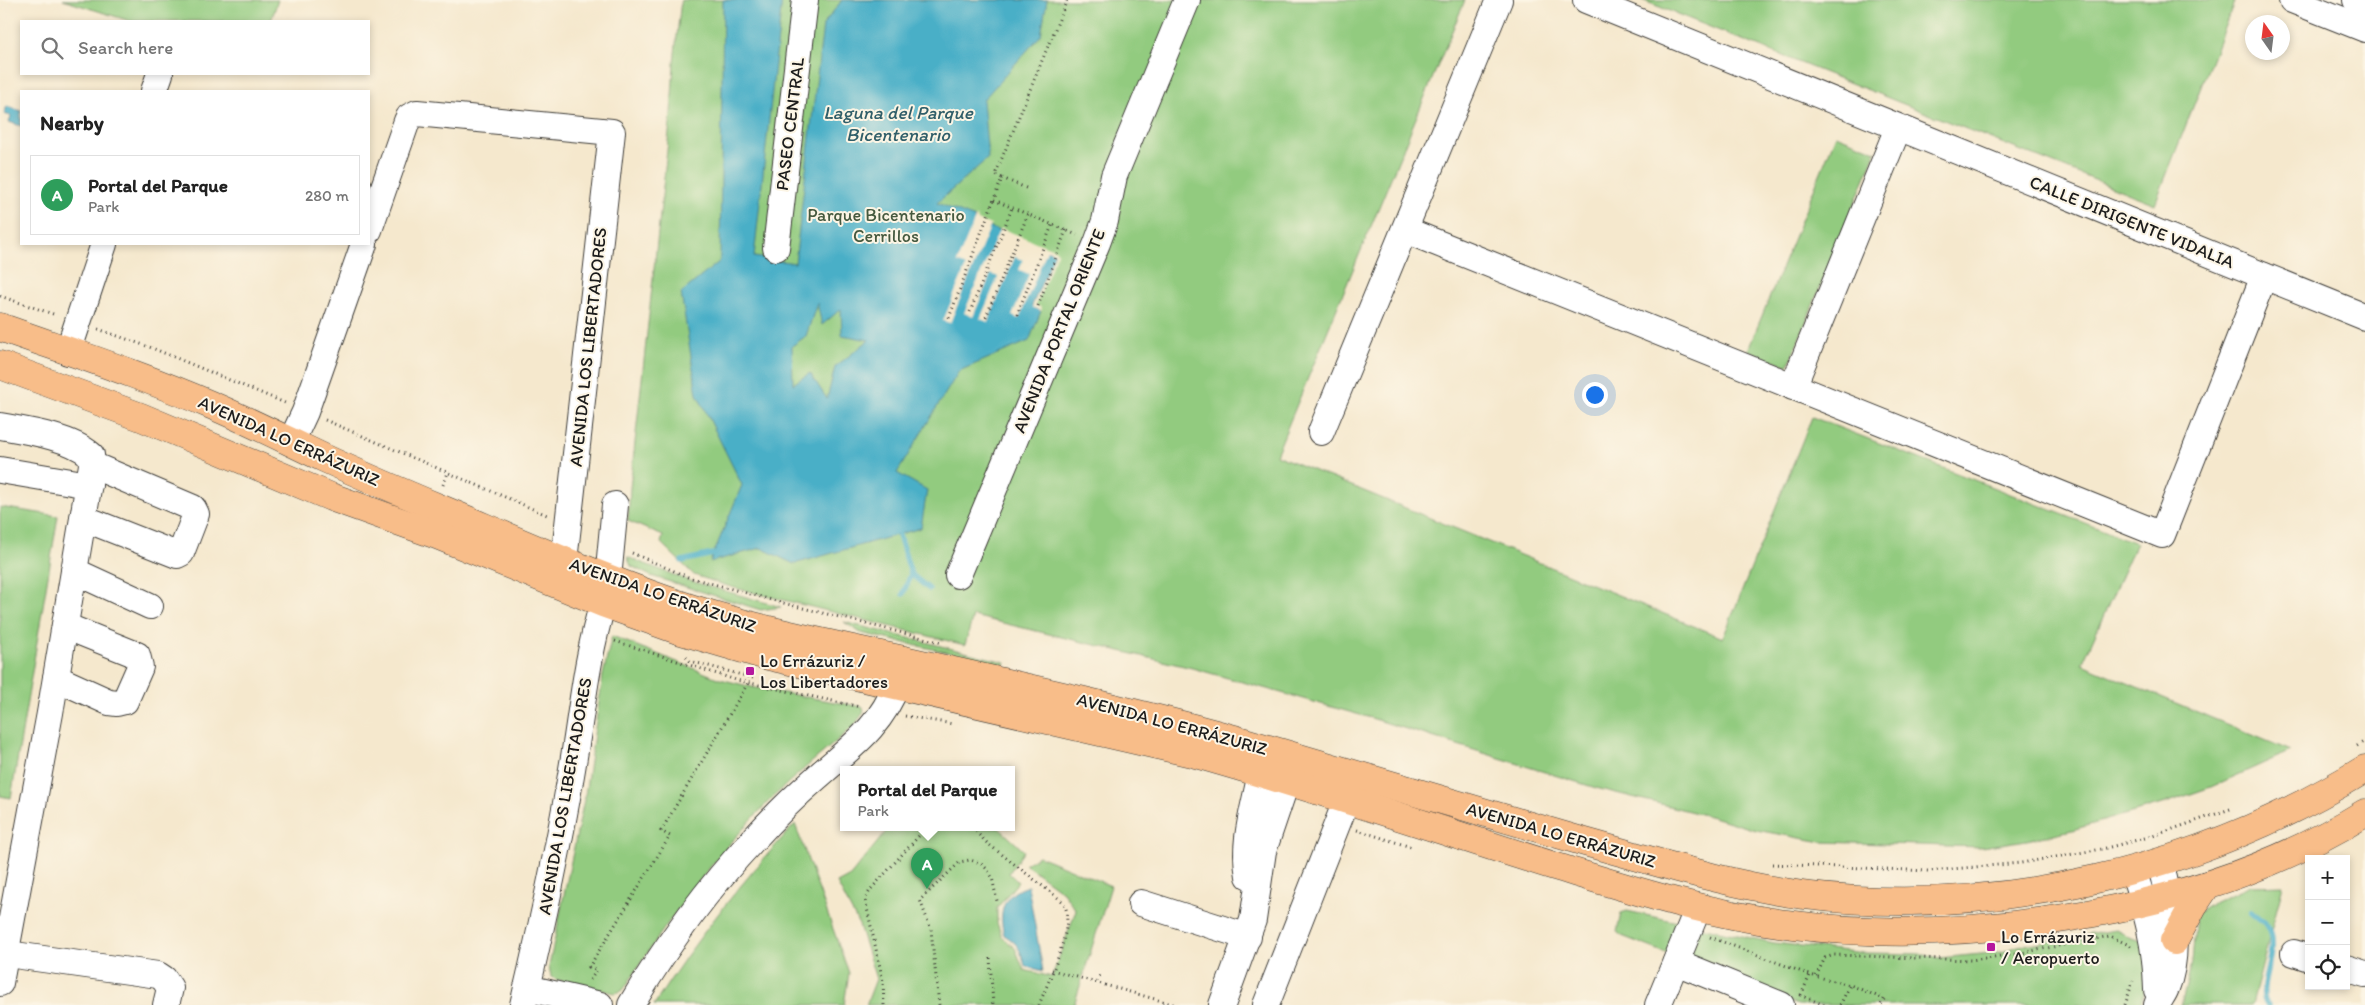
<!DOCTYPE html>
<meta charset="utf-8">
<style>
body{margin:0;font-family:Itim,sans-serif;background:#f6f6f6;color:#222}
.controls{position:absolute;right:15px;bottom:15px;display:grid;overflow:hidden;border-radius:0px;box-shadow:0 2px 8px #0003}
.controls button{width:45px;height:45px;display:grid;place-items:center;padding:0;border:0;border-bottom:1px solid #e0e0e0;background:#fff;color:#222;font:25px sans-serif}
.compass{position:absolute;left:2245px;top:15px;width:45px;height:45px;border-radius:50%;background:#fff;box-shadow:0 2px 8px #0003;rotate:346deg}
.you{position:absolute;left:1594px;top:394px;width:18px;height:18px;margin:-12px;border:4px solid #fff;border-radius:50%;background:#1a73e8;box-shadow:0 0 0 8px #1a73e833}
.badge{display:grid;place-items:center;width:32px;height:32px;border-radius:50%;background:#b5179e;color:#fff;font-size:16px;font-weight:700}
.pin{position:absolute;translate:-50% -41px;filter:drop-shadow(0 1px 2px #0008)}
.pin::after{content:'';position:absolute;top:26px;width:18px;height:15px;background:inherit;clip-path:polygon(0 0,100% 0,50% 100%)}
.popup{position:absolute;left:840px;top:766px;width:175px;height:65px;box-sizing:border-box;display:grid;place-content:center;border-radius:0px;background:#fff;filter:drop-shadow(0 1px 4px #0005);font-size:16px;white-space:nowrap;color:#767676}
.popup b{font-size:19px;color:#222}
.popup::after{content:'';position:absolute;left:50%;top:100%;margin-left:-10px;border:10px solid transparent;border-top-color:#fff}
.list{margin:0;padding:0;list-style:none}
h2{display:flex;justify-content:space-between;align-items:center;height:65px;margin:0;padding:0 20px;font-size:21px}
h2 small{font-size:16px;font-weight:400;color:#767676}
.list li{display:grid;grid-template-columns:32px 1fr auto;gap:15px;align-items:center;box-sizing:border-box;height:80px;margin:0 10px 10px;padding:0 10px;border:1px solid #e0e0e0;border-radius:0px}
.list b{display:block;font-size:19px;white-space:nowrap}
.list p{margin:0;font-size:16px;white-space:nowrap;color:#767676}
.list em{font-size:16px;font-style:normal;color:#767676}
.icon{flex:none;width:28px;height:28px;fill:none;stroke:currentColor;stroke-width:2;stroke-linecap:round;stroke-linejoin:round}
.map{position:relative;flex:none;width:2365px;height:1005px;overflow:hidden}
.search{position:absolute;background:#fff;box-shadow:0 2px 8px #0003;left:20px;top:20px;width:350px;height:55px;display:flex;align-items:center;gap:12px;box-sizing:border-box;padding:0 18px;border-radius:0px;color:#767676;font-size:19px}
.panel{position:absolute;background:#fff;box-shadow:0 2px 8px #0003;left:20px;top:90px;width:350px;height:155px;border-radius:0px}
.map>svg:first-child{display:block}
.green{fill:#92cb7f;stroke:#57744e}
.water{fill:#48afc7;stroke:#326672;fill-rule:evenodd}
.pier{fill:#f5e8cd}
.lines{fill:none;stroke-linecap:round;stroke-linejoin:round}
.stream{stroke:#48afc7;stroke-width:5.5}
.minor-casing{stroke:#3d3b37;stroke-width:28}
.major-casing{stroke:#3d3b37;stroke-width:29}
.path{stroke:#3d3b37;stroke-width:3;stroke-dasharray:1 4;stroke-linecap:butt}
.minor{stroke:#fff;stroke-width:26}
.major{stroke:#f8bd89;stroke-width:28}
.poi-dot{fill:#b5179e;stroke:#fcf5e5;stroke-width:2}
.labels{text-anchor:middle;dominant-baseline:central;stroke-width:4;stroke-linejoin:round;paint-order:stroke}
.street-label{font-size:18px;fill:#1c1c1c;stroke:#fcf5e5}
.park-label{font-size:18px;fill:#45593f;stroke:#fcf5e5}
.poi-label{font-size:18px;fill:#1c1c1c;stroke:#fcf5e5;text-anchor:start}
.water-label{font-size:19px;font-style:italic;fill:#305e69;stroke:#fcf5e5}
</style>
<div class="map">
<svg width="2365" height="1005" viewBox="0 0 2365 1005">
<rect width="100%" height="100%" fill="#fcf5e5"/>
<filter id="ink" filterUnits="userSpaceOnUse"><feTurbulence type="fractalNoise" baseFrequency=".02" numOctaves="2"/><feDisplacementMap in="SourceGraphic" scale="10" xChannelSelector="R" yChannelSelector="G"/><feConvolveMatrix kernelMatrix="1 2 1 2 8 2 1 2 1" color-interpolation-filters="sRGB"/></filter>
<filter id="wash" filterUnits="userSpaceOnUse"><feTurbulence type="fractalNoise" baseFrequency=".0096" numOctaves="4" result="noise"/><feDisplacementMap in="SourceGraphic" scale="20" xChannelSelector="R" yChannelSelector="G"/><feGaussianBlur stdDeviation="1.12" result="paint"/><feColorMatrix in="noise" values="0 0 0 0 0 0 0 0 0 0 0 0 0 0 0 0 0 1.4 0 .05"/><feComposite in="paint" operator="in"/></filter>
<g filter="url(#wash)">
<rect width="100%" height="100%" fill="#f5e8cd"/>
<g class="green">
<polygon points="63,0 278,0 271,21 130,21"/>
<polygon points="681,0 1465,0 1276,455 1723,638 1812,417 2136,543 2082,664 2291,751 2211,787 2162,804 2072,830 2027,840 1981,847 1822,842 1756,830 1713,817 1596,788 1371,718 1192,668 973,616 965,645 731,587 694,575 661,543 663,536 628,521 630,488 671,114 674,62"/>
<polygon points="1642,0 2235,0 2155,204"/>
<polygon points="1836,135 1876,151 1788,366 1748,350"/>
<polygon points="0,507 58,516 11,798 0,796"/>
<polygon points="627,557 687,580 781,607 761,610 651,576 631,566"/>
<polygon points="844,622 1005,662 1004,665 861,633"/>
<path d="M 612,636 L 720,679 L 756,688 L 863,707 L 864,712 L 854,726 C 827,750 797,773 771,799 C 715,856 668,919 626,986 L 622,991 L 615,993 L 558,980 L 551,977 L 549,966 L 585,795 L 603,675 Z"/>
<path d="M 795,824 L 849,973 L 844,1005 L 654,1005 C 695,940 743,880 795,824 Z"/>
<polygon points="889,828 999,828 1024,851 1009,873 1018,882 997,908 997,923 1002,937 1015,948 1024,970 1052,977 1076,910 1063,892 1025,864 1039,856 1111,886 1074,1005 866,1005 876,979 859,925 837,883 850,876"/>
<polygon points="2283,885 2252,1005 2181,1005 2192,963 2196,914 2215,902 2250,886"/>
<polygon points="1627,911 1774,943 1865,953 1925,954 1939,958 2002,952 2018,946 2116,930 2131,938 2146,942 2147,969 2141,1005 1798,1005 1622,936 1617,932 1621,913"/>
</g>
<g class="water">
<path d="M 723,0 L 782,0 L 754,257 L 795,263 L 823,25 L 842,0 L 1047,0 L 1041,35 L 983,100 L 988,158 L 937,203 L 975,218 L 974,221 L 1055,253 L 1032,306 L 1041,311 L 1029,341 L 959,371 L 897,473 L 927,490 L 921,528 L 794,564 L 761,548 L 710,562 L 742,485 L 697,394 L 681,293 L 720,261 ZM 817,303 L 822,325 L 841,309 L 842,335 L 869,340 L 835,367 L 827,399 L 810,373 L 793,384 L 792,346 L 806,336 Z"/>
<polygon points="7,106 21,111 21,126 9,122 11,116 4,114"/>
<path d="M 1028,886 L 1043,971 L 1025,966 C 1021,951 1018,943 1004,935 C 998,912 1003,893 1028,886 Z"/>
</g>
<g class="pier">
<polygon points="976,216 977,220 991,225 950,323 943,321 966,266 957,262"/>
<polygon points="1000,228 1056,250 1057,253 1036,305 1042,308 1041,311 1032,307 1055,253 1047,250 1019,319 1012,316 1029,274 1019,270 1023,260 1015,257 988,322 980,319 998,277 991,274 973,317 964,313"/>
</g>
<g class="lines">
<g class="stream">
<polyline points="899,535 911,574 929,589"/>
<polyline points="682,561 713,554"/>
<polyline points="903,594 911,574"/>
<path d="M 2251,912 C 2255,916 2263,920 2266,925 C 2283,950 2253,988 2268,1005"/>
</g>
</g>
</g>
<g filter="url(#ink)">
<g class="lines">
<defs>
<g id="minor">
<polyline points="1586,0 2365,317"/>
<polyline points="2292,0 2365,29"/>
<polyline points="2356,0 2365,4"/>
<polyline points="154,91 160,74"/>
<polyline points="369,230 407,121 409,117 417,113 612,132 564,561"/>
<polyline points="1405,230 2162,535 2264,276"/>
<polyline points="776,248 805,0"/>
<polyline points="68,352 104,244"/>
<polyline points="1793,387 1898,128"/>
<path d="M 0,426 C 28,431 70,437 91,455 L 92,465 L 50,713 L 0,983"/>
<polyline points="1321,432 1499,0"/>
<polyline points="291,442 305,412 364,244"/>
<polyline points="0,470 89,485"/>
<polyline points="83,518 177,555 181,553 196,514 193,508 92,465"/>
<polyline points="74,571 150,606"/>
<polyline points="958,575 1097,243 1105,221 1114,176 1187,0"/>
<polyline points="608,579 615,505"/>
<polyline points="56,678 109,702 117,703 125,701 140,667 137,655 65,626"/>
<path d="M 2133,870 C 2147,913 2156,944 2157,990"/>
<path d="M 1249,876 C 1242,840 1255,807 1261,772"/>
<polyline points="1141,903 1248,937"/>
<polyline points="0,953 158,975 164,979 170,988 166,1005"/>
<polyline points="2294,953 2309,958"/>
<polyline points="1676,962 1781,1005"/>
<polyline points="2346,968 2365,974"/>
<polyline points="527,988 600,1005"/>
<path d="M 523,1005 C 541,929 558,852 571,775 C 581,718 586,659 603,603"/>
<path d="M 631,1005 C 666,946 706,890 753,840 C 773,818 794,797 816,778 C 849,748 880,729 897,684"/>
<polyline points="1222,1005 1253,920 1263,851 1287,780"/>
<polyline points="1266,1005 1347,799"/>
<polyline points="1658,1005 1698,908"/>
<path d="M 2157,1005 C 2159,999 2164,994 2166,988 C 2182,948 2170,902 2160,862"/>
</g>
<g id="major">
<path d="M 0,327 C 70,352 142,375 211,405 C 249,421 286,440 324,458 C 376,482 430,504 484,527 C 545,553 606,579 669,601 C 744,627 821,642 899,659 C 1012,684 1126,709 1238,740 C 1354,773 1469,809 1585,842 C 1657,862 1729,885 1803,895 C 1997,919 2199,871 2365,769"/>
<path d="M 0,365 L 141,417 L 331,497 L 437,535 L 603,603 L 678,630 L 760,654 L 1192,753 C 1314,787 1433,828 1554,866 C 1630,889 1707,914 1786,924 C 1896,939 2006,931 2114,909 C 2202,891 2289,860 2365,813"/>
<polyline points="2174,941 2193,906 2207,885"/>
</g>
</defs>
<use href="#minor" class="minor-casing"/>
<use href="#major" class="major-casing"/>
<g class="path">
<polyline points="1002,178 1026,188"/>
<polyline points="994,200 1077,235"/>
<polyline points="0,296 56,315"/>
<polyline points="1038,306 1066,230"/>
<polyline points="970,312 1012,208"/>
<polyline points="1017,315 1052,225"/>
<polyline points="986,317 1028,214"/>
<polyline points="949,318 1002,178 995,175 1067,0"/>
<polyline points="98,329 152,348 285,403"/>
<polyline points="325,420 547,515"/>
<polyline points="443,485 448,473"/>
<polyline points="632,553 688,577 783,603 943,643"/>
<polyline points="615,641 736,680 860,707"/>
<polyline points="686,657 690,661 753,678"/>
<polyline points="905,716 953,724"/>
<polyline points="2357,746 2365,741"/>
<path d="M 972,828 L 987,843 L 1062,901 C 1079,919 1047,984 1039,1005"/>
<polyline points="1357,830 1411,847"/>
<polyline points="1772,864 1929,871 2021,863 2102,849 2153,836 2233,808"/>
<polyline points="1710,937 1810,975"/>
<polyline points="990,958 993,1005"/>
<polyline points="1052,970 1176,1005"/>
<polyline points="1816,976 1825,958 1834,955 1971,960 2016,954 2110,936 2131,946"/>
<polyline points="590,980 597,970 589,967 670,836 661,831 748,683"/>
<polyline points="1097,981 1100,975"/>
<polyline points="1800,995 1824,1005"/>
<polyline points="1801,995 1810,975 1850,985 1884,999 1881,1005"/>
<polyline points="884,1005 883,981 865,899 871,889 926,828"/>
<polyline points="939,1005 931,930 920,900 960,862 970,860 980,863 987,869 992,877 997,901"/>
<polyline points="1840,1005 1850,985"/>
<polyline points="2125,1005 2133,981"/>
</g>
<use href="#minor" class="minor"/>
<use href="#major" class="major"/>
</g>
</g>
<g class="poi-dot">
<rect x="745" y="666" width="10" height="10" rx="2.5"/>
<rect x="1986" y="942" width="10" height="10" rx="2.5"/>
</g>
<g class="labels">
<g class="street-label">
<text transform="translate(790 124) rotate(-83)">PASEO CENTRAL</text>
<text transform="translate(2132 222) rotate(22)">CALLE DIRIGENTE VIDALIA</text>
<text transform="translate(1059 331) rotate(-68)">AVENIDA PORTAL ORIENTE</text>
<text transform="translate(588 347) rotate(-84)">AVENIDA LOS LIBERTADORES</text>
<text transform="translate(289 441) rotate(24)">AVENIDA LO ERRÁZURIZ</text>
<text transform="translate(663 595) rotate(19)">AVENIDA LO ERRÁZURIZ</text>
<text transform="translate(1172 724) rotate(15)">AVENIDA LO ERRÁZURIZ</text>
<text transform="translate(565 796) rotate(-80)">AVENIDA LOS LIBERTADORES</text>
<text transform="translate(1561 835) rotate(16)">AVENIDA LO ERRÁZURIZ</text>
</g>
<g class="park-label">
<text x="886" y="215">Parque Bicentenario<tspan x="886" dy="21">Cerrillos</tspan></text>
</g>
<g class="poi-label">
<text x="760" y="661">Lo Errázuriz /<tspan x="760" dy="21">Los Libertadores</tspan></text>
<text x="2001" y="937">Lo Errázuriz<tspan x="2001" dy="21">/ Aeropuerto</tspan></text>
</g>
<g class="water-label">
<text x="898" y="112">Laguna del Parque<tspan x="898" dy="22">Bicentenario</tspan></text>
</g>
</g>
</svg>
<div class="controls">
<button>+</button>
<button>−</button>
<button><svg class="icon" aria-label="locate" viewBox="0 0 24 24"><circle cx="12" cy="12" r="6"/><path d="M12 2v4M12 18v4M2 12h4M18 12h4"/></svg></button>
</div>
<svg class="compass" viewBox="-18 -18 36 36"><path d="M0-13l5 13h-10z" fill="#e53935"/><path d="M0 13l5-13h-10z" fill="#767676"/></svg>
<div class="you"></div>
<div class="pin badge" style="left:927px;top:889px;background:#2e9e5b">A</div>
<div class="popup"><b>Portal del Parque</b>Park</div>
<div class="search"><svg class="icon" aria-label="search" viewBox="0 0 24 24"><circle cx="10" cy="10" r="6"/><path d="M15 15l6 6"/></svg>Search here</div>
<section class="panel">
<h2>Nearby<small></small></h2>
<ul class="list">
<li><span class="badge" style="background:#2e9e5b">A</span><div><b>Portal del Parque</b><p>Park</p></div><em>280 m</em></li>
</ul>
</section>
</div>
